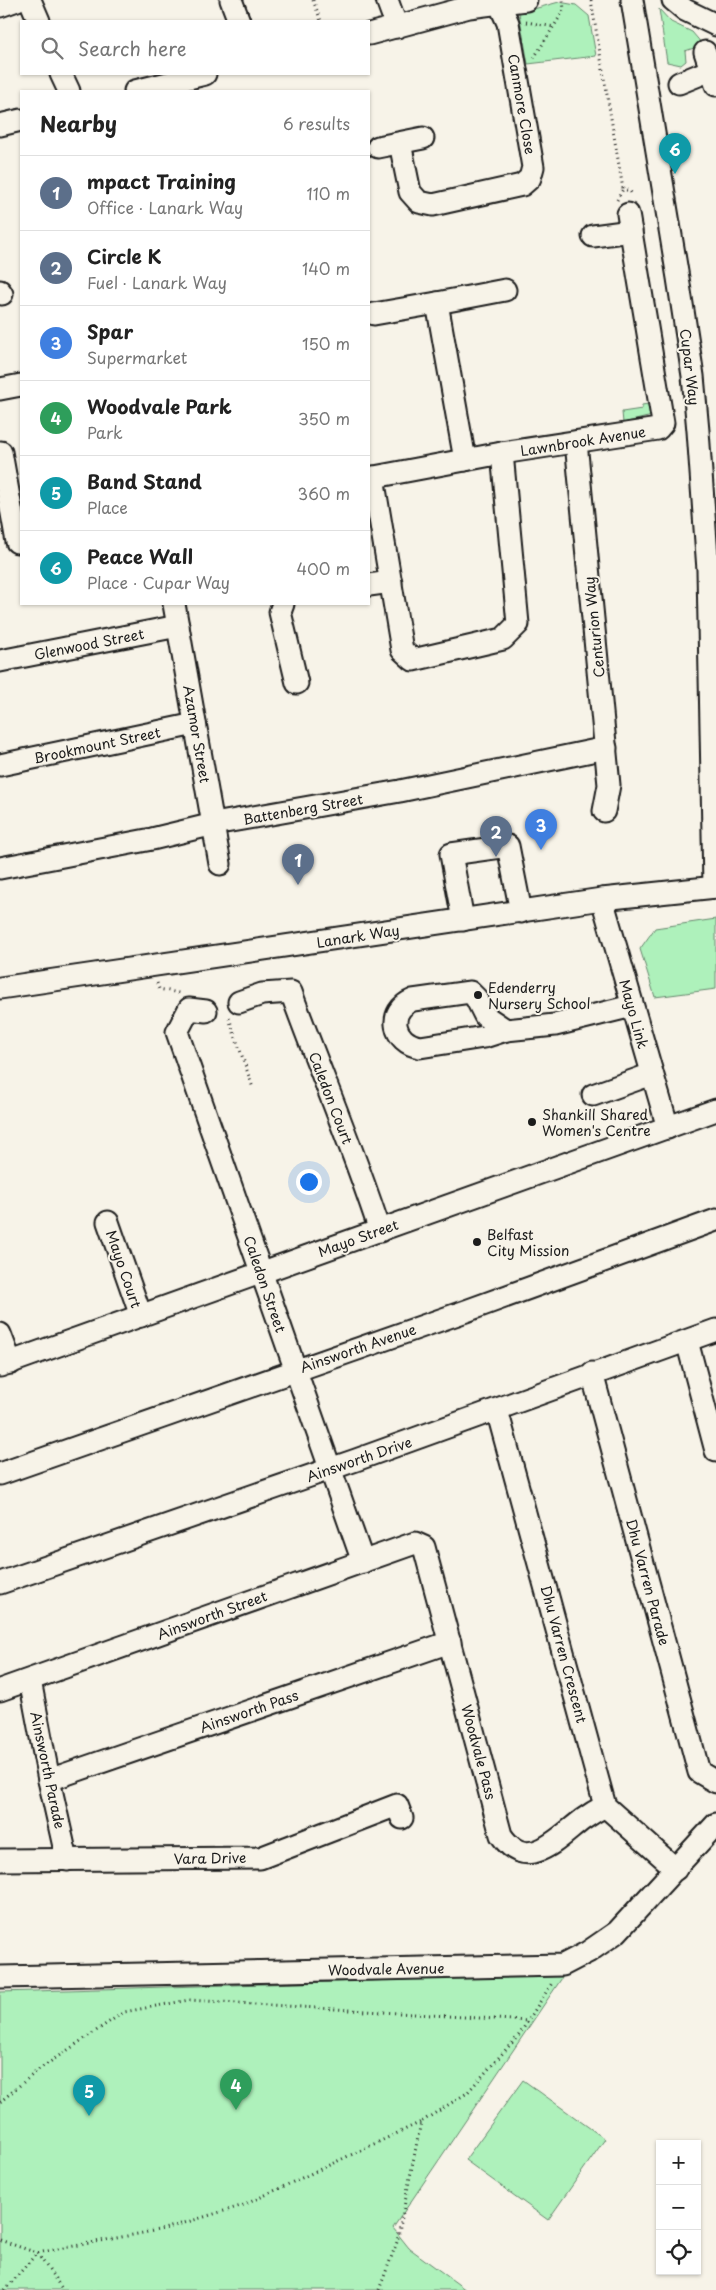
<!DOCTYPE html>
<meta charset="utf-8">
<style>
body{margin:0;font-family:"Playpen Sans",sans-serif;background:#f2f2f2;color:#222}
.controls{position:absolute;right:15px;bottom:15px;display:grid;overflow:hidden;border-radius:0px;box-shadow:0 1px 4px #0004}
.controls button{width:45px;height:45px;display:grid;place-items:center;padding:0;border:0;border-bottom:1px solid #e0e0e0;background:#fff;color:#222;font:25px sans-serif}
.you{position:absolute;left:308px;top:1181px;width:18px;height:18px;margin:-12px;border:4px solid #fff;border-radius:50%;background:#1a73e8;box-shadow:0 0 0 8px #1a73e833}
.badge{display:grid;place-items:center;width:32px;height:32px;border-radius:50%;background:#db2777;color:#fff;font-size:16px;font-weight:700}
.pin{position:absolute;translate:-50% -41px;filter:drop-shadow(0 1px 2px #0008)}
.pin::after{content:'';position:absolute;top:26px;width:18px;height:15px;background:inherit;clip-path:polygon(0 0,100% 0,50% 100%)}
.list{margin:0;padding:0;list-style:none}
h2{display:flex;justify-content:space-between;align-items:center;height:65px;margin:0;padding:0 20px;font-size:21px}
h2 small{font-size:16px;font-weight:400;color:#767676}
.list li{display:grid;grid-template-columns:32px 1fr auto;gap:15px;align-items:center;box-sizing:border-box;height:75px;padding:0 20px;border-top:1px solid #e0e0e0}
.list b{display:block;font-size:19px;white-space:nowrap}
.list p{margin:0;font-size:16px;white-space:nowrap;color:#767676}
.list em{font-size:16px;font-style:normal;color:#767676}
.icon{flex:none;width:28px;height:28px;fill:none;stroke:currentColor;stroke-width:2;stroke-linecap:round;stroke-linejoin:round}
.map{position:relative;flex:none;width:716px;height:2290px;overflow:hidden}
.search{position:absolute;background:#fff;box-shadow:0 1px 4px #0004;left:20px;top:20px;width:350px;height:55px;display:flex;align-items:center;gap:12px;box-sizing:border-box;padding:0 18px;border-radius:0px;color:#767676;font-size:19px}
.panel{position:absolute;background:#fff;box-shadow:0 1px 4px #0004;left:20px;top:90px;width:350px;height:515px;border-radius:0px}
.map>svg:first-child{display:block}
.green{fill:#aef1bb;stroke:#65866c}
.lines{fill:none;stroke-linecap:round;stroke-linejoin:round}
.minor-casing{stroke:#1c1c1c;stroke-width:25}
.path{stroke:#1c1c1c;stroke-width:3;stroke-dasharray:1 4;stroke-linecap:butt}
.minor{stroke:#f7f3e8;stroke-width:21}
.poi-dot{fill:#1c1c1c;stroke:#f7f3e8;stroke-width:2}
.labels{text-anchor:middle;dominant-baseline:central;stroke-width:4;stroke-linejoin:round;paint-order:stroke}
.street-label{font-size:14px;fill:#1c1c1c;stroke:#f7f3e8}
.poi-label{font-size:14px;fill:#1c1c1c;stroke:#f7f3e8;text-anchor:start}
</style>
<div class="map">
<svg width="716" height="2290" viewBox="0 0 716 2290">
<rect width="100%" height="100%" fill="#f7f3e8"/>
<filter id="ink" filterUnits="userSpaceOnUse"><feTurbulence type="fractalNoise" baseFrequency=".02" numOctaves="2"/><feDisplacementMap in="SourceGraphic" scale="10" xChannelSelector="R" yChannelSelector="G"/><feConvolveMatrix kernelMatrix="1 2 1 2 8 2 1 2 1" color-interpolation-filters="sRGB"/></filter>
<g filter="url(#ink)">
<g class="green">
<polygon points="559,2 576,5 589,16 596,56 528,64 519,13"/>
<polygon points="659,9 671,22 692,32 703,45 685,51 686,61 681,65 667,62"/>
<polygon points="654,403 652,416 623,423 622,412 642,409 642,405"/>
<polygon points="716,919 716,989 655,997 640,949 655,928"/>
<polygon points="564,1975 393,2228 409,2248 466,2290 0,2290 0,1992"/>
<polygon points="523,2080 605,2139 548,2220 465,2160"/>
</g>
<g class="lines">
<defs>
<g id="minor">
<polyline points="30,0 39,21"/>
<polyline points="231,0 239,21"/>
<polyline points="387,0 397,27"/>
<polyline points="632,0 678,278 693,376 698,431 708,570 714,887"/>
<polyline points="673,0 685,10 716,25"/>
<polyline points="0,6 17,0"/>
<polyline points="369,34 469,7 526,0"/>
<polyline points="705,52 716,85"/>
<polyline points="61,74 69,91"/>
<polyline points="679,83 711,70"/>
<polyline points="135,91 205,74"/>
<polyline points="0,125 21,120"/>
<polyline points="400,143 410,192 419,202 433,205 522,185 530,178 533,167 508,23 499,3"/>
<polyline points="378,147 423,138"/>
<polyline points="593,236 631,231"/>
<polyline points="0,291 2,294"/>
<polyline points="437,303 505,290"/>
<polyline points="374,314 437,303 465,460"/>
<polyline points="0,389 21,385"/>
<polyline points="576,442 609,785 604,811"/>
<polyline points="1,452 17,542"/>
<polyline points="373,477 402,650 413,660 503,639 518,624 502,453"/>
<polyline points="369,478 502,453 658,429 663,423 628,214"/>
<polyline points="369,585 391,582"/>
<polyline points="174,604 220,864"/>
<polyline points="283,604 280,612 297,683"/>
<polyline points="0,661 178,626"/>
<polyline points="0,765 195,724"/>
<polyline points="0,868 152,839 214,824 400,791 606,748"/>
<polyline points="602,899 668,1128"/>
<polyline points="463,920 451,854 508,846 521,912"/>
<polyline points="0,988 602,899 716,887"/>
<path d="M 470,992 L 476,998 L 485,1016 L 506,1030 L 484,1037 L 420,1047 C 393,1043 386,1011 413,1000 Z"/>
<path d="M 239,1002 L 262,994 L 291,992 C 320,1072 354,1150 380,1231"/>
<polyline points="206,1011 189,1009 177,1032 363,1562"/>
<polyline points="506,1030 555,1025 632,1006"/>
<polyline points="593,1095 652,1074"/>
<polyline points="108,1222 141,1316"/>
<polyline points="0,1334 11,1363"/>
<polyline points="687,1341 716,1451"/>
<polyline points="0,1366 716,1110"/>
<polyline points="592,1373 699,1772 716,1782"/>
<polyline points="497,1410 605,1806 676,1869"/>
<polyline points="0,1474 466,1311 716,1220"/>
<polyline points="0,1583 356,1460 716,1330"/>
<polyline points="30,1680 49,1780 67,1860"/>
<path d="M 0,1690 L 415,1543 L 424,1547 L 501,1835 C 527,1874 557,1839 582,1820 C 589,1815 597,1810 605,1806"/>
<polyline points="49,1780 450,1642"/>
<polyline points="0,1860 260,1858 397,1805 402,1818"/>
<polyline points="0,1977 563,1965 588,1952 617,1932 716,1824"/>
</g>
</defs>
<use href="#minor" class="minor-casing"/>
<g class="path">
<polyline points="313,0 321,21"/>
<polyline points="591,0 623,189 630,191 633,196"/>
<polyline points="526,22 555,27"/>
<polyline points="534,58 564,10 563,0"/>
<polyline points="617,200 623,189"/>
<polyline points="157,983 159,989 179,993"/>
<polyline points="229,1018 253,1088"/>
<polyline points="0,2102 38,2070 124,2012 189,2000 528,2021"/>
<polyline points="0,2240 37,2253 63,2290"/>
<polyline points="5,2290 37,2253 164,2229 244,2205 421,2122"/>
<polyline points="379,2290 397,2242 421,2122 467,2093 519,2035 552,1983"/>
</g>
<use href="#minor" class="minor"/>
</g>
</g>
<g class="poi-dot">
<circle cx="478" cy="995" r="5"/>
<circle cx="532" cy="1122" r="5"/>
<circle cx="477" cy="1242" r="5"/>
</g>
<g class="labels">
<g class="street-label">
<text transform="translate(522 104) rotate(80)">Canmore Close</text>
<text transform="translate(690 367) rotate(83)">Cupar Way</text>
<text transform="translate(583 441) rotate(-9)">Lawnbrook Avenue</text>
<text transform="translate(594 627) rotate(-96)">Centurion Way</text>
<text transform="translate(89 644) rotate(-11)">Glenwood Street</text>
<text transform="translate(197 734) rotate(80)">Azamor Street</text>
<text transform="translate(97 745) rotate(-12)">Brookmount Street</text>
<text transform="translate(303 809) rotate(-10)">Battenberg Street</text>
<text transform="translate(358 936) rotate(-9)">Lanark Way</text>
<text transform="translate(634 1014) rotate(74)">Mayo Link</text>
<text transform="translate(331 1098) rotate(69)">Caledon Court</text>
<text transform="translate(358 1238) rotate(-20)">Mayo Street</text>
<text transform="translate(124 1269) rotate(71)">Mayo Court</text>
<text transform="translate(265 1284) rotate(71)">Caledon Street</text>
<text transform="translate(358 1348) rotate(-19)">Ainsworth Avenue</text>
<text transform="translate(359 1459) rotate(-19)">Ainsworth Drive</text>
<text transform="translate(648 1582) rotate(75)">Dhu Varren Parade</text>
<text transform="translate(212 1615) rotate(-20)">Ainsworth Street</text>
<text transform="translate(564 1654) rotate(75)">Dhu Varren Crescent</text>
<text transform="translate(249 1711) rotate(-19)">Ainsworth Pass</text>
<text transform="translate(479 1752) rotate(75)">Woodvale Pass</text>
<text transform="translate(48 1770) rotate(78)">Ainsworth Parade</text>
<text transform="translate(210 1858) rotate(-1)">Vara Drive</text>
<text transform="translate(386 1969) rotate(-1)">Woodvale Avenue</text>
</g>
<g class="poi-label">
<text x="488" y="987">Edenderry<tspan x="488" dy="16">Nursery School</tspan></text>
<text x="542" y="1114">Shankill Shared<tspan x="542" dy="16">Women's Centre</tspan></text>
<text x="487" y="1234">Belfast<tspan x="487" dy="16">City Mission</tspan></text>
</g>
</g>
</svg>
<div class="controls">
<button>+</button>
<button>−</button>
<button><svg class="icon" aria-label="locate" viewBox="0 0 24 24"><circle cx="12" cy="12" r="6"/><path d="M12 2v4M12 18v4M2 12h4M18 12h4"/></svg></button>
</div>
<div class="you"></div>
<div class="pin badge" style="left:298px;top:885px;background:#5c6f8a">1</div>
<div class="pin badge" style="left:496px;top:857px;background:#5c6f8a">2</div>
<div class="pin badge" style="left:541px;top:850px;background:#3f7fe0">3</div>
<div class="pin badge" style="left:236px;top:2110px;background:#2e9e5b">4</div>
<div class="pin badge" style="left:89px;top:2116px;background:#0f9aa8">5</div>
<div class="pin badge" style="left:675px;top:174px;background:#0f9aa8">6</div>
<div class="search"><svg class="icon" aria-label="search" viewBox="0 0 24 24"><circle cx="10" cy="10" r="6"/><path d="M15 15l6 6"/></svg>Search here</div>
<section class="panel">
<h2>Nearby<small>6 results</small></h2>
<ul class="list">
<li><span class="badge" style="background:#5c6f8a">1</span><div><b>mpact Training</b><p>Office · Lanark Way</p></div><em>110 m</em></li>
<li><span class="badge" style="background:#5c6f8a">2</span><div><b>Circle K</b><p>Fuel · Lanark Way</p></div><em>140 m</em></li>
<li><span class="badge" style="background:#3f7fe0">3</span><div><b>Spar</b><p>Supermarket</p></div><em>150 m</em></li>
<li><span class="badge" style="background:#2e9e5b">4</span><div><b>Woodvale Park</b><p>Park</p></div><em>350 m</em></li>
<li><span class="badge" style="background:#0f9aa8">5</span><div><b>Band Stand</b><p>Place</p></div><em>360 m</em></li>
<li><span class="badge" style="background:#0f9aa8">6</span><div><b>Peace Wall</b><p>Place · Cupar Way</p></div><em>400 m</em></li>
</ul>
</section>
</div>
